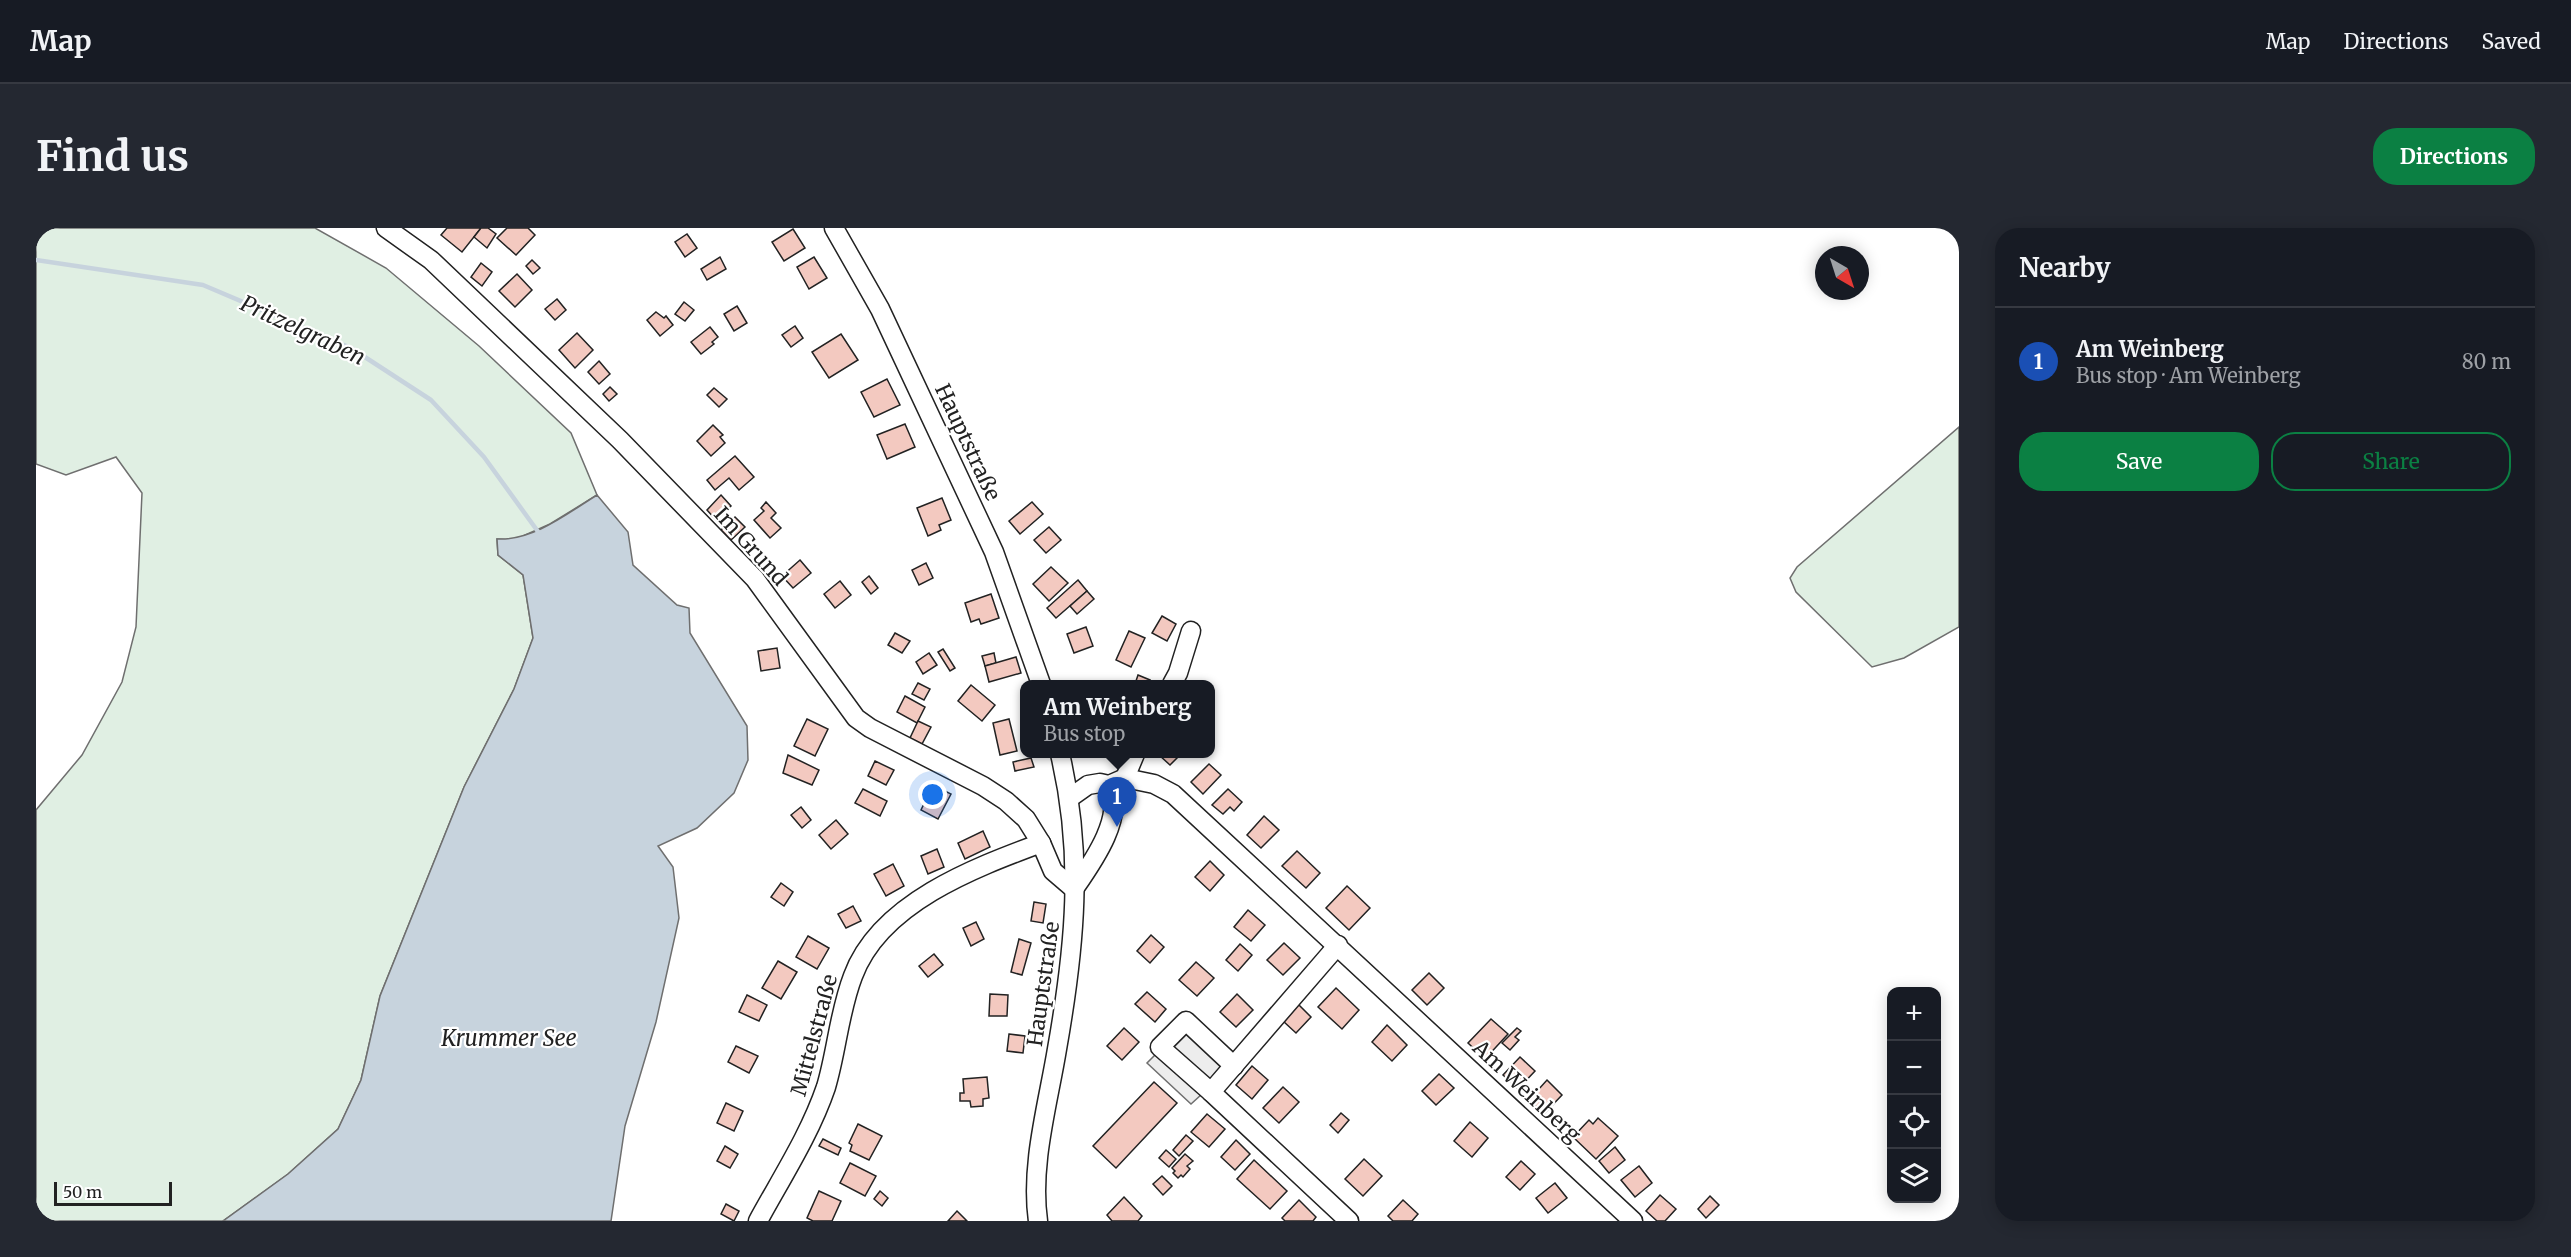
<!DOCTYPE html>
<meta charset="utf-8">
<style>
body{margin:0;font-family:Merriweather,serif;background:#242831;color:#f1f3f6}
.controls{position:absolute;right:18px;bottom:18px;display:grid;overflow:hidden;border-radius:12px;box-shadow:0 3px 15px #0003}
.controls button{width:54px;height:54px;display:grid;place-items:center;padding:0;border:0;border-bottom:2px solid #363941;background:#171b24;color:#f1f3f6;font:30px sans-serif}
.compass{position:absolute;left:1779px;top:18px;width:54px;height:54px;border-radius:50%;background:#171b24;box-shadow:0 3px 15px #0003;rotate:141deg}
.scale{position:absolute;left:18px;bottom:15px;width:118px;box-sizing:border-box;padding-left:6px;border:3px solid #222;border-top:0;font-size:16px;line-height:21px;white-space:nowrap;color:#222;-webkit-text-stroke:4px #fff;paint-order:stroke}
.you{position:absolute;left:897px;top:567px;width:21px;height:21px;margin:-15px;border:4px solid #fff;border-radius:50%;background:#1a73e8;box-shadow:0 0 0 9px #1a73e833}
.badge{display:grid;place-items:center;width:39px;height:39px;border-radius:50%;background:#0b8043;color:#fff;font-size:20px;font-weight:700}
.pin{position:absolute;translate:-50% -50px;filter:drop-shadow(0 2px 3px #0008)}
.pin::after{content:'';position:absolute;top:32px;width:21px;height:18px;background:inherit;clip-path:polygon(0 0,100% 0,50% 100%)}
.popup{position:absolute;left:984px;top:452px;width:195px;height:78px;box-sizing:border-box;display:grid;place-content:center;border-radius:12px;background:#171b24;filter:drop-shadow(0 2px 4px #0005);font-size:20px;white-space:nowrap;color:#9ea1a6}
.popup b{font-size:22px;color:#f1f3f6}
.popup::after{content:'';position:absolute;left:50%;top:100%;margin-left:-12px;border:12px solid transparent;border-top-color:#171b24}
.list{margin:0;padding:0;list-style:none}
h2{display:flex;justify-content:space-between;align-items:center;height:78px;margin:0;padding:0 24px;font-size:26px}
h2 small{font-size:20px;font-weight:400;color:#9ea1a6}
.list li{display:grid;grid-template-columns:39px 1fr auto;gap:18px;align-items:center;box-sizing:border-box;height:108px;padding:0 24px;border-top:2px solid #363941}
.list b{display:block;font-size:22px;white-space:nowrap}
.list p{margin:0;font-size:20px;white-space:nowrap;color:#9ea1a6}
.list em{font-size:20px;font-style:normal;color:#9ea1a6}
.actions{display:flex;gap:12px;padding:18px 24px}
.actions a{flex:1;padding:14px 0;border:2px solid #0b8043;border-radius:24px;text-align:center;font-size:21px;color:#0b8043}
.actions .main{background:#0b8043;color:#fff}
.icon{flex:none;width:33px;height:33px;fill:none;stroke:currentColor;stroke-width:2;stroke-linecap:round;stroke-linejoin:round}
.map{position:relative;flex:none;width:1923px;height:993px;overflow:hidden;border-radius:24px}
header{display:flex;align-items:center;gap:36px;box-sizing:border-box;height:84px;padding:0 30px;background:#171b24;border-bottom:2px solid #363941}
header strong{font-size:28px}
nav{display:flex;gap:33px;margin-inline-start:auto;font-size:21px}
.intro{display:flex;align-items:center;justify-content:space-between;box-sizing:border-box;height:144px;padding:0 36px}
h1{margin:0;font-size:42px}
.button{padding:15px 27px;border-radius:24px;background:#0b8043;color:#fff;font-size:21px;font-weight:700}
main{display:flex;gap:36px;padding:0 36px}
aside{flex:1;background:#171b24;border-radius:24px;box-shadow:0 3px 15px #0003}
.map>svg:first-child{display:block}
.green{fill:#e0efe3;stroke:#6f6f6f;stroke-width:1.5}
.parking{fill:#ededed;stroke:#6f6f6f;stroke-width:1.5}
.water{fill:#c7d3dd;stroke:#6f6f6f;stroke-width:1.5}
.lines{fill:none;stroke-linecap:round;stroke-linejoin:round}
.stream{stroke:#c7d3dd;stroke-width:4.5}
.building{fill:#f3c9c0;stroke:#222;stroke-width:1.5}
.minor-casing{stroke:#222;stroke-width:21}
.minor{stroke:#fff;stroke-width:18}
.labels{text-anchor:middle;dominant-baseline:central;stroke-width:4.5;stroke-linejoin:round;paint-order:stroke}
.street-label{font-size:21px;fill:#222;stroke:#fff}
.water-label{font-size:22px;font-style:italic;fill:#222;stroke:#fff}
</style>
<header>
<strong>Map</strong>
<nav><a>Map</a><a>Directions</a><a>Saved</a></nav>
</header>
<div class="intro"><h1>Find us</h1><a class="button">Directions</a></div>
<main>
<div class="map">
<svg width="1923" height="993" viewBox="0 0 1923 993">
<rect width="100%" height="100%" fill="#fff"/>
<g class="green">
<polygon points="0,0 279,0 350,40 443,118 535,205 561,267 514,296 478,312 461,311 462,327 487,347 497,410 478,461 428,559 344,768 325,852 302,901 252,946 187,993 0,993 0,582 46,527 86,454 100,399 106,265 80,229 30,247 0,236"/>
<polygon points="1923,199 1923,399 1868,430 1836,439 1760,364 1754,350 1761,339"/>
</g>
<g class="parking">
<polygon points="1151,797 1191,836 1172,856 1131,819"/>
<polygon points="1123,823 1166,866 1155,876 1111,835"/>
</g>
<path class="water" d="M 561,267 L 592,304 L 597,337 L 641,377 L 653,380 L 654,405 L 711,498 L 712,532 L 698,565 L 661,600 L 622,618 L 637,639 L 643,690 L 620,794 L 589,898 L 575,993 L 187,993 L 252,946 L 302,901 L 325,852 L 344,768 L 428,559 L 478,461 L 497,410 L 487,347 L 462,327 L 461,311 C 497,313 532,285 561,267 Z"/>
<g class="lines">
<polyline class="stream" points="0,32 167,57 315,120 395,172 448,229 503,305"/>
</g>
<g class="building">
<polygon points="411,0 445,0 426,24 405,7"/>
<polygon points="445,0 452,0 460,6 451,20 438,9"/>
<polygon points="471,0 492,0 499,7 480,27 461,10"/>
<polygon points="757,1 769,20 748,33 736,14"/>
<polygon points="651,6 661,20 649,29 639,14"/>
<polygon points="684,29 690,41 671,52 665,41"/>
<polygon points="778,29 791,50 773,61 761,39"/>
<polygon points="496,32 504,40 497,46 490,38"/>
<polygon points="445,35 456,44 446,58 435,49"/>
<polygon points="481,46 496,62 479,79 463,63"/>
<polygon points="521,71 530,82 519,92 509,81"/>
<polygon points="648,74 658,82 649,93 639,86"/>
<polygon points="701,78 711,95 698,103 688,86"/>
<polygon points="620,84 628,90 630,88 637,97 624,108 611,92"/>
<polygon points="759,98 767,110 755,119 746,107"/>
<polygon points="674,99 682,109 676,114 678,116 665,126 655,114"/>
<polygon points="541,105 557,122 539,140 523,122"/>
<polygon points="805,106 822,132 793,150 776,124"/>
<polygon points="563,133 574,146 563,156 552,144"/>
<polygon points="851,151 864,177 838,189 825,164"/>
<polygon points="574,159 581,166 573,173 567,166"/>
<polygon points="678,160 691,171 683,179 671,167"/>
<polygon points="869,196 879,219 851,231 841,207"/>
<polygon points="677,197 687,207 684,209 689,215 675,228 661,213"/>
<polygon points="699,228 718,249 703,262 693,250 679,262 671,252"/>
<polygon points="685,267 695,278 680,292 671,282"/>
<polygon points="906,270 915,292 903,297 905,302 892,308 881,280"/>
<polygon points="730,274 740,285 735,290 745,300 734,310 718,292 728,283 725,280"/>
<polygon points="996,274 1007,286 984,306 973,293"/>
<polygon points="699,289 709,299 695,312 685,302"/>
<polygon points="1013,299 1025,312 1010,325 998,312"/>
<polygon points="764,332 775,345 757,360 746,348"/>
<polygon points="890,335 897,350 883,357 876,342"/>
<polygon points="1015,339 1032,355 1013,373 997,356"/>
<polygon points="833,348 842,360 835,366 826,354"/>
<polygon points="1042,352 1051,363 1020,390 1011,380"/>
<polygon points="804,353 815,367 799,380 788,366"/>
<polygon points="1051,363 1058,371 1041,386 1034,378"/>
<polygon points="955,366 963,390 945,396 943,391 935,394 929,375"/>
<polygon points="1126,388 1140,396 1131,413 1116,405"/>
<polygon points="1050,399 1057,418 1038,425 1031,406"/>
<polygon points="1093,403 1109,410 1095,439 1080,432"/>
<polygon points="859,405 874,413 866,425 852,417"/>
<polygon points="741,420 744,440 725,443 722,423"/>
<polygon points="907,421 919,440 914,443 902,424"/>
<polygon points="893,425 901,437 887,446 880,434"/>
<polygon points="958,425 960,435 949,438 946,428"/>
<polygon points="980,429 985,445 953,454 949,438"/>
<polygon points="1102,447 1114,452 1112,456 1099,456"/>
<polygon points="882,455 894,461 888,472 876,466"/>
<polygon points="935,457 959,477 946,493 922,473"/>
<polygon points="869,468 889,479 881,495 861,484"/>
<polygon points="771,491 792,501 779,528 758,518"/>
<polygon points="973,491 981,523 964,527 957,495"/>
<polygon points="882,493 895,499 886,516 874,510"/>
<polygon points="1122,526 1145,526 1134,537"/>
<polygon points="752,527 783,542 776,557 747,545"/>
<polygon points="995,530 998,539 979,543 977,534"/>
<polygon points="839,533 858,542 850,557 832,548"/>
<polygon points="1173,536 1185,547 1167,566 1155,554"/>
<polygon points="897,557 915,566 902,591 885,582"/>
<polygon points="827,561 851,573 844,588 819,575"/>
<polygon points="1192,561 1206,574 1198,583 1194,579 1187,586 1176,577"/>
<polygon points="765,579 775,592 766,600 755,587"/>
<polygon points="1228,588 1243,602 1225,620 1211,607"/>
<polygon points="800,592 812,606 795,621 783,607"/>
<polygon points="947,603 954,619 929,631 922,615"/>
<polygon points="901,621 908,639 892,646 885,628"/>
<polygon points="1261,623 1284,645 1270,660 1246,638"/>
<polygon points="1174,633 1188,647 1174,663 1159,649"/>
<polygon points="857,636 868,658 850,668 838,646"/>
<polygon points="745,655 757,664 748,678 735,669"/>
<polygon points="1311,658 1334,680 1313,702 1290,680"/>
<polygon points="998,674 1010,676 1007,695 995,693"/>
<polygon points="817,678 825,693 810,700 802,686"/>
<polygon points="1212,682 1229,697 1215,713 1198,699"/>
<polygon points="940,694 948,711 935,718 927,700"/>
<polygon points="1115,707 1128,719 1114,735 1101,723"/>
<polygon points="772,708 793,720 781,741 760,729"/>
<polygon points="983,711 995,715 986,747 975,744"/>
<polygon points="1248,715 1264,730 1247,747 1231,732"/>
<polygon points="1204,716 1216,727 1202,743 1190,732"/>
<polygon points="898,726 907,737 892,749 883,738"/>
<polygon points="742,733 761,744 745,771 726,760"/>
<polygon points="1160,734 1178,750 1161,768 1143,752"/>
<polygon points="1393,745 1408,760 1391,777 1376,762"/>
<polygon points="1300,760 1323,782 1306,801 1282,779"/>
<polygon points="1111,764 1130,781 1119,794 1099,776"/>
<polygon points="954,766 972,767 971,788 953,788"/>
<polygon points="1201,766 1217,782 1200,799 1184,784"/>
<polygon points="711,767 731,777 723,793 703,784"/>
<polygon points="1262,776 1275,789 1260,805 1247,793"/>
<polygon points="1455,791 1472,806 1449,831 1432,815"/>
<polygon points="1351,797 1371,817 1356,833 1336,814"/>
<polygon points="1088,800 1103,814 1086,832 1071,818"/>
<polygon points="1481,800 1485,803 1479,809 1483,812 1474,822 1466,815"/>
<polygon points="973,806 989,808 987,825 971,823"/>
<polygon points="700,818 722,828 713,845 692,834"/>
<polygon points="1484,829 1499,843 1482,861 1467,847"/>
<polygon points="1216,838 1232,852 1216,871 1200,857"/>
<polygon points="1403,846 1418,860 1400,877 1386,863"/>
<polygon points="951,849 953,870 947,871 947,878 935,879 934,873 924,873 924,865 928,865 927,851"/>
<polygon points="1511,852 1526,867 1508,886 1493,872"/>
<polygon points="1118,854 1141,875 1080,940 1057,918"/>
<polygon points="1247,859 1263,874 1243,895 1227,880"/>
<polygon points="690,875 707,883 698,903 681,895"/>
<polygon points="1305,885 1313,892 1302,905 1294,897"/>
<polygon points="1171,886 1189,901 1173,919 1155,904"/>
<polygon points="1562,890 1582,908 1560,931 1537,909 1553,892 1557,896"/>
<polygon points="1434,894 1452,910 1436,929 1418,913"/>
<polygon points="822,896 846,908 833,932 814,923 816,917 813,915"/>
<polygon points="1150,907 1157,913 1143,928 1137,922"/>
<polygon points="787,911 805,920 802,927 783,918"/>
<polygon points="1200,912 1214,926 1199,942 1185,929"/>
<polygon points="689,918 702,926 694,940 681,933"/>
<polygon points="1579,919 1589,932 1573,945 1563,933"/>
<polygon points="1130,922 1140,931 1133,939 1123,930"/>
<polygon points="1149,926 1157,933 1151,938 1154,941 1147,949 1145,947 1142,950 1137,945 1139,943 1136,940"/>
<polygon points="1328,931 1346,948 1327,968 1309,951"/>
<polygon points="1218,932 1251,963 1234,981 1201,951"/>
<polygon points="1485,933 1499,946 1484,962 1470,949"/>
<polygon points="814,935 840,948 829,968 804,955"/>
<polygon points="1603,938 1616,955 1599,969 1585,952"/>
<polygon points="1126,948 1136,958 1127,967 1117,956"/>
<polygon points="1519,955 1531,970 1512,985 1500,970"/>
<polygon points="783,963 805,973 796,993 777,993 771,990"/>
<polygon points="844,963 852,970 846,978 838,971"/>
<polygon points="1624,967 1640,981 1629,993 1621,993 1610,983"/>
<polygon points="1674,968 1683,977 1670,990 1662,981"/>
<polygon points="1088,969 1106,988 1102,993 1076,993 1071,987"/>
<polygon points="1263,972 1280,989 1277,993 1249,993 1246,990"/>
<polygon points="1367,972 1382,986 1376,993 1357,993 1352,988"/>
<polygon points="690,976 703,983 698,993 685,986"/>
<polygon points="921,983 931,993 912,993"/>
</g>
<g class="lines">
<defs>
<g id="minor">
<polyline points="350,0 395,32 584,212 719,351 820,490 834,500 947,558 970,573 990,591 1005,615 1017,643 1038,661"/>
<polyline points="798,0 844,81 958,324 1005,456"/>
<polyline points="1136,456 1142,445 1155,403"/>
<polyline points="1089,550 1099,526"/>
<polyline points="1035,569 1052,557 1064,555 1073,557 1089,550 1118,556 1137,566 1597,993"/>
<path d="M 1038,661 C 1056,635 1090,588 1073,557"/>
<polyline points="1302,717 1175,864 1313,993"/>
<polyline points="1175,864 1124,819 1150,793 1198,838"/>
<path d="M 722,993 C 746,949 774,906 790,859 C 801,822 803,784 817,748 C 844,675 938,640 1005,615"/>
<path d="M 1002,993 C 994,937 1012,876 1021,821 C 1039,719 1048,627 1024,526"/>
</g>
</defs>
<use href="#minor" class="minor-casing"/>
<use href="#minor" class="minor"/>
</g>
<g class="labels">
<g class="street-label">
<text transform="translate(932 214) rotate(65)">Hauptstraße</text>
<text transform="translate(715 318) rotate(48)">Im Grund</text>
<text transform="translate(1007 756) rotate(-82)">Hauptstraße</text>
<text transform="translate(778 807) rotate(-75)">Mittelstraße</text>
<text transform="translate(1491 863) rotate(43)">Am Weinberg</text>
</g>
<g class="water-label">
<text transform="translate(267 102) rotate(25)">Pritzelgraben</text>
<text x="473" y="810">Krummer See</text>
</g>
</g>
</svg>
<div class="controls">
<button>+</button>
<button>−</button>
<button><svg class="icon" aria-label="locate" viewBox="0 0 24 24"><circle cx="12" cy="12" r="6"/><path d="M12 2v4M12 18v4M2 12h4M18 12h4"/></svg></button>
<button><svg class="icon" aria-label="layers" viewBox="0 0 24 24"><path d="M12 4l9 5-9 5-9-5zM3 14l9 5 9-5"/></svg></button>
</div>
<svg class="compass" viewBox="-18 -18 36 36"><path d="M0-13l5 13h-10z" fill="#e53935"/><path d="M0 13l5-13h-10z" fill="#9ea1a6"/></svg>
<div class="scale">50 m</div>
<div class="you"></div>
<div class="pin badge" style="left:1081px;top:599px;background:#1a4fb4">1</div>
<div class="popup"><b>Am Weinberg</b>Bus stop</div>
</div>
<aside>
<h2>Nearby<small></small></h2>
<ul class="list">
<li><span class="badge" style="background:#1a4fb4">1</span><div><b>Am Weinberg</b><p>Bus stop · Am Weinberg</p></div><em>80 m</em></li>
</ul>
<div class="actions"><a class="main">Save</a><a>Share</a></div>
</aside>
</main>
